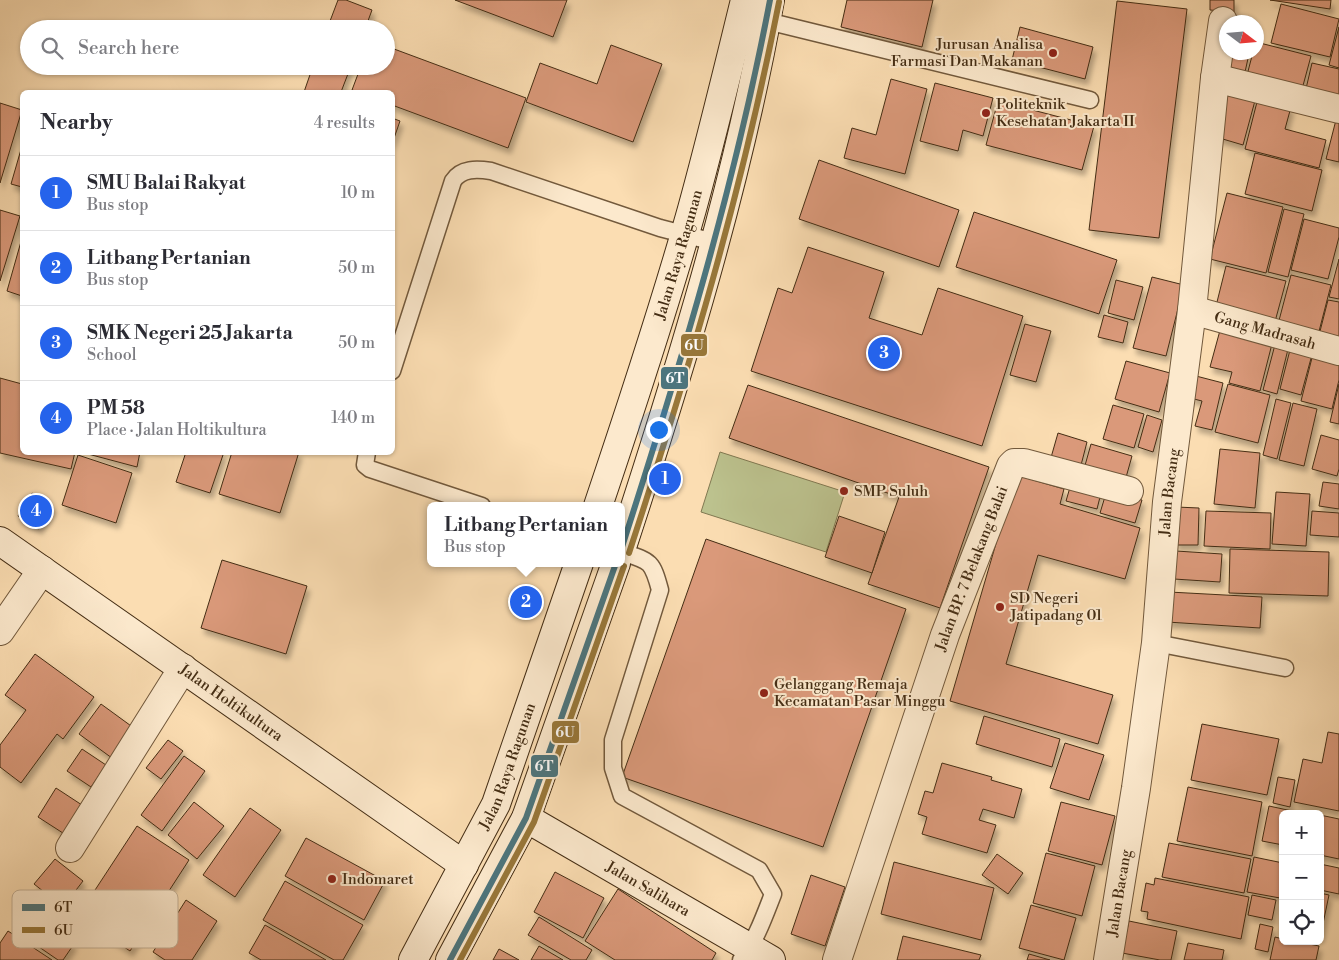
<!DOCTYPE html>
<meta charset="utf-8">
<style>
body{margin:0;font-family:"Libre Bodoni",serif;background:#f2f2f3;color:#2b2b33}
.controls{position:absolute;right:15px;bottom:15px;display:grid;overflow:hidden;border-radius:8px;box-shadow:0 1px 4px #0004}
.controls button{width:45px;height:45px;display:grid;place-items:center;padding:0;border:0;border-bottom:1px solid #e1e1e2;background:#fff;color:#2b2b33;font:25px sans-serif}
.compass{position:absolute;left:1219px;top:15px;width:45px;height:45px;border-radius:50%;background:#fff;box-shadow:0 1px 4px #0004;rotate:106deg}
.you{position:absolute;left:658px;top:429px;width:18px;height:18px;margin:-12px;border:4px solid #fff;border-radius:50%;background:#1a73e8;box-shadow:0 0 0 8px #1a73e833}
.badge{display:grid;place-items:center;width:32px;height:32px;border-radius:50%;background:#2563eb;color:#fff;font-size:16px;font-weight:700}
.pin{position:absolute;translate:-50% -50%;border:2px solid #fff;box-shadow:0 1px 5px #0006}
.popup{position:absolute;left:427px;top:502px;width:198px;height:65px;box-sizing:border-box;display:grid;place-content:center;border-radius:8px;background:#fff;filter:drop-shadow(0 1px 4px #0005);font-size:16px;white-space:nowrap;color:#7c7c81}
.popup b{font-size:19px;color:#2b2b33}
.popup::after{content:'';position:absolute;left:50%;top:100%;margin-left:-10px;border:10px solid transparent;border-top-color:#fff}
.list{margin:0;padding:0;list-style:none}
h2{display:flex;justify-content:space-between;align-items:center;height:65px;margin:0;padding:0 20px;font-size:21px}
h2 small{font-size:16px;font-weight:400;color:#7c7c81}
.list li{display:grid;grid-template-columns:32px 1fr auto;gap:15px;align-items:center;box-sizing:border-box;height:75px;padding:0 20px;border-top:1px solid #e1e1e2}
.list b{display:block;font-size:19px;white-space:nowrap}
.list p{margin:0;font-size:16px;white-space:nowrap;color:#7c7c81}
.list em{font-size:16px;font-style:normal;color:#7c7c81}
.icon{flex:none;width:28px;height:28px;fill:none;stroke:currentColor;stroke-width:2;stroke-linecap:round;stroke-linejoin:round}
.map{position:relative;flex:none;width:1339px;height:960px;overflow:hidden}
.search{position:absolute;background:#fff;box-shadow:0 1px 4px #0004;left:20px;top:20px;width:375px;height:55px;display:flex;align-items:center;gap:12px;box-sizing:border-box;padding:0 18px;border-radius:28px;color:#7c7c81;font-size:19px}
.panel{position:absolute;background:#fff;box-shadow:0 1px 4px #0004;left:20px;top:90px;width:375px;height:365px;border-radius:8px}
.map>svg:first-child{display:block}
.green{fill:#bcc28e;stroke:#807851}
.building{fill:#da997a;stroke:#442d14;filter:url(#shadow)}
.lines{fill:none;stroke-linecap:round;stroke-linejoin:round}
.lane-casing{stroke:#72593c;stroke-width:19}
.street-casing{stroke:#72593c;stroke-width:30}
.secondary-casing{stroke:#442d14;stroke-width:30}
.lane{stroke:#fce9cd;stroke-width:16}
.street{stroke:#fce9cd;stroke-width:28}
.secondary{stroke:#fce9cd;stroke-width:28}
.bus-1-casing{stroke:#fce9cd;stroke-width:10}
.bus-2-casing{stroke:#fce9cd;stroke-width:10}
.bus-1{stroke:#4d757d;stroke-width:6}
.bus-2{stroke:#987739;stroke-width:6}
.poi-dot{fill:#8f2418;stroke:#fce9cd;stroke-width:2}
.labels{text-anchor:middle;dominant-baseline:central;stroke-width:4;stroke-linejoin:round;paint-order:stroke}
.poi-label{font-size:15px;fill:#442d14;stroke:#fce9cd;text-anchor:start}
.street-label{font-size:15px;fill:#442d14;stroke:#fce9cd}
.key{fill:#fce9cd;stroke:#c5b196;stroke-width:1}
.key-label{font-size:14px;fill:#442d14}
.line-badge{stroke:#fce9cd;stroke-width:2}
.badge-label{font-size:14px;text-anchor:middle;font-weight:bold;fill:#fff}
</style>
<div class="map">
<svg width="1339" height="960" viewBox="0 0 1339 960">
<defs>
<filter id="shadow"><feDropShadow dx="3" dy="5.5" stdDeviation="2.5" flood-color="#0004"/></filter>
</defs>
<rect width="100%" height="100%" fill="#fbddb2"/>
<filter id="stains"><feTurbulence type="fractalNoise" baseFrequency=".004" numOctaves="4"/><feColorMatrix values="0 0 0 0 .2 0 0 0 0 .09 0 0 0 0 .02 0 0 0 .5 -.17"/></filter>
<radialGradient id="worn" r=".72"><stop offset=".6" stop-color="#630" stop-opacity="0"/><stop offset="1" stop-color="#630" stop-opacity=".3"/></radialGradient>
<polygon class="green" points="720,452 845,492 826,552 701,512"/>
<g class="building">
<polygon points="338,0 346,0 372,10 365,29 327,29"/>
<polygon points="455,0 567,0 553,37"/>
<polygon points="847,0 933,0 922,47 841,27"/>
<polygon points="1210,0 1234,0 1234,12 1210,10"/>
<polygon points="1270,0 1331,0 1330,9"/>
<polygon points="1117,1 1187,9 1159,238 1089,230"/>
<polygon points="1281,4 1339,19 1330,57 1271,43"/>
<polygon points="1020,27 1093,47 1085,79 1012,60"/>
<polygon points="1339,27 1339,68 1329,65"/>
<polygon points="1256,42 1311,56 1301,93 1246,79 1253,52 1256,52"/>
<polygon points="611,45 662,64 633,142 526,102 540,63 597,84"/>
<polygon points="386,46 526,98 508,148 392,105 392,92 359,92 352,90 361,66 386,66"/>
<polygon points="1228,52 1249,54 1243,81 1222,76"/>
<polygon points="1312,63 1339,69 1339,102 1305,93"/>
<polygon points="313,66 351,66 341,92 304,92"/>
<polygon points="891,79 927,89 905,174 844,158 852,128 876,135"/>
<polygon points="935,83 993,98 983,136 963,130 958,151 920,141"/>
<polygon points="1228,90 1256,97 1243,145 1216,137"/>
<polygon points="1258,98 1291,107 1285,129 1326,140 1319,168 1245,149"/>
<polygon points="998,101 1094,126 1082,170 986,145"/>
<polygon points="0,103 22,110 0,183"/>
<polygon points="1337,116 1339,117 1339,162 1326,159"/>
<polygon points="392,118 400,121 392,144"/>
<polygon points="22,146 22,187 11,184"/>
<polygon points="1255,153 1322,170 1312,211 1245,194"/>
<polygon points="819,160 959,210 939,267 799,219"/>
<polygon points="1227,193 1283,207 1266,273 1210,259"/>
<polygon points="1284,209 1304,214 1288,277 1268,272"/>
<polygon points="0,210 20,216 0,281"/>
<polygon points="974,212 1117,260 1099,314 956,267"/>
<polygon points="1304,219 1339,228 1339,237 1328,279 1291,270"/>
<polygon points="22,238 22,296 7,291"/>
<polygon points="808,247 884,272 869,318 922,335 938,288 1023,316 982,446 751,371 778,288 792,293"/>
<polygon points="1339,259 1339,299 1329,297"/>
<polygon points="1226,266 1286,281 1273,329 1214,314"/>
<polygon points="1291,275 1331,285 1317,339 1277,328"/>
<polygon points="1152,277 1184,285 1166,356 1133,348"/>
<polygon points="1116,280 1143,287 1134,320 1108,313"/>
<polygon points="1328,300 1339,302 1339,349 1317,343"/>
<polygon points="1104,315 1128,322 1123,343 1098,337"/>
<polygon points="1222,323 1274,336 1260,391 1229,383 1232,372 1210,367"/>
<polygon points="1025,324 1051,331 1036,382 1010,375"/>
<polygon points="1277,337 1290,341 1277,394 1263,390"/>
<polygon points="1291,346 1313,351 1301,395 1280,389"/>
<polygon points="1314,350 1339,356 1339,380 1332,409 1301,401"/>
<polygon points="1126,361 1170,373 1159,412 1115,399"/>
<polygon points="1196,376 1223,383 1212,430 1195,426 1202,401 1190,398"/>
<polygon points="0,378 22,384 22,452 75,452 71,469 0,453"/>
<polygon points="1228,384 1270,395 1258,443 1215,432"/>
<polygon points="1339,384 1339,424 1330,422"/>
<polygon points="748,385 989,467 940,608 868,584 899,497 729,438"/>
<polygon points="1276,399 1291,403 1277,459 1263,455"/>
<polygon points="1293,403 1317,409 1304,466 1279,460"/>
<polygon points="1113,405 1144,414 1134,448 1103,439"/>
<polygon points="1147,415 1162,420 1153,452 1138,447"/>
<polygon points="1058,433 1087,442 1080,469 1050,461"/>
<polygon points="1321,435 1339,440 1339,469 1337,476 1312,469"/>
<polygon points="1091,444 1132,456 1125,481 1084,469"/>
<polygon points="1220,449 1260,453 1255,508 1214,504"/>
<polygon points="89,452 140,452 137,467 88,454"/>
<polygon points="186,452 224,452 210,493 176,482"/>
<polygon points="232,452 299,452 280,513 219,494"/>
<polygon points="78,455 132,473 116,523 62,505"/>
<polygon points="1016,475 1064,489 1060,504 1140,528 1125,579 1038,555 1006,664 1113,695 1098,744 950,701"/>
<polygon points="1073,477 1103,485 1097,509 1066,501"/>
<polygon points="1323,482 1339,484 1339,509 1319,506"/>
<polygon points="1107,490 1142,500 1135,523 1100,513"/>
<polygon points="1276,492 1310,494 1306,546 1272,544"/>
<polygon points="32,493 53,507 39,529 18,516"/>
<polygon points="1176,507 1199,508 1198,545 1175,545"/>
<polygon points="1206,511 1271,513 1270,549 1204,546"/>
<polygon points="1312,511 1339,513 1339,537 1310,535"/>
<polygon points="839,516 885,532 872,573 825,557"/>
<polygon points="706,539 906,609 823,847 622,777"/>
<polygon points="1230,549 1329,552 1328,596 1229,593"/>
<polygon points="1176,551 1222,554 1220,582 1174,579"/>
<polygon points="222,560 307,586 286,654 201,628"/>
<polygon points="1169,592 1262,597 1260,628 1167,622"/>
<polygon points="35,654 94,697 63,739 57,734 21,783 0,767 0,745 26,710 5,695"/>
<polygon points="101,704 138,731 116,761 79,734"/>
<polygon points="984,716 1060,739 1052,767 976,744"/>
<polygon points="1202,724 1279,739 1267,795 1191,780"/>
<polygon points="1328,732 1339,734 1339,811 1294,802 1303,759 1322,763"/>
<polygon points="168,740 183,751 161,779 146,768"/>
<polygon points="1065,743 1104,755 1089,800 1050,788"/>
<polygon points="82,749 106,765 91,787 67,771"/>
<polygon points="184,756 205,771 162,831 141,815"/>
<polygon points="942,763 992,777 991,780 1022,789 1014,818 983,809 979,820 996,825 987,853 922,834 927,817 918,814 925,791 933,793"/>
<polygon points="1278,777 1295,780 1290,807 1273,803"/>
<polygon points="1188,787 1262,802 1252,856 1177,841"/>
<polygon points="56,788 85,807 66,835 38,817"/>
<polygon points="194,802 224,826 197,859 168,835"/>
<polygon points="1061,802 1115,816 1102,865 1048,851"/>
<polygon points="1269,806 1306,814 1283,814 1283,845 1262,841"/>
<polygon points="250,808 281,830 235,897 203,875"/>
<polygon points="1320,815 1339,819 1339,859 1320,855"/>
<polygon points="137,826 189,860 130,951 78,916"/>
<polygon points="306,838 385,881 364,920 285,876"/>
<polygon points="1169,843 1251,859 1244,893 1162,877"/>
<polygon points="1046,853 1095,866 1082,916 1033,903"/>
<polygon points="997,854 1023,873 1008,894 982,875"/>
<polygon points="1254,857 1283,863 1283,885 1280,898 1247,892"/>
<polygon points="55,859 83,881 63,907 34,884"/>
<polygon points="894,862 994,888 981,940 881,914"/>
<polygon points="1320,864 1339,868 1339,894 1320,890"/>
<polygon points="555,872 604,898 583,938 534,912"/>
<polygon points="811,875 845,887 825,946 791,934"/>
<polygon points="1155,878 1249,897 1241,939 1147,919 1148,912 1141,911 1146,883 1154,885"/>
<polygon points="285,881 363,925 343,960 334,960 263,920"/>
<polygon points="618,889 716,953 712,960 615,960 585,941"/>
<polygon points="1320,893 1329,895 1320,938"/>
<polygon points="1252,895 1276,900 1272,920 1248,915"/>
<polygon points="186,900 217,921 192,960 165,960 153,952"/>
<polygon points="1031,905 1076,918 1064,960 1019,948"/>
<polygon points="539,917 592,950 586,960 571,960 528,935"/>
<polygon points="38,920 74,944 63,960 58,960 26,938"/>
<polygon points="1129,921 1177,931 1171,960 1160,960 1122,953"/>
<polygon points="1260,924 1273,927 1268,952 1255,949"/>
<polygon points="265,925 326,960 261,960 249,953"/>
<polygon points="8,931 52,960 0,960 0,943"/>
<polygon points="903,936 981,955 979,960 897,960"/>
<polygon points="1275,937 1283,939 1283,941 1295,941 1319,946 1316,960 1270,960"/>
<polygon points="1188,943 1224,950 1222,960 1184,960"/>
<polygon points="539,946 563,960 531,960"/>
<polygon points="499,949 519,960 493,960"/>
<polygon points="1029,954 1050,960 1027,960"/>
</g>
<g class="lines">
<defs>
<g id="lane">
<polyline points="767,21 1090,100"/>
<path d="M 392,371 L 453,181 C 461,168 477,169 491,171 L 660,228 L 714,242"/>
<polyline points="367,452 365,465 370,469 482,506"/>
<path d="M 621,552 C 650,561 652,560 660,590 L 613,740 L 613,768 L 622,796 L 759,870 L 773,894 C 764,917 756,940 741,960"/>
<polyline points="1156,643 1285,668"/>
</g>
<g id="street">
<polyline points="1215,78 1339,109"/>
<path id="s1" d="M 1192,310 L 1339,351"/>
<polyline points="0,631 42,570"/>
<polyline points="70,848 183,668"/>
<path id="s2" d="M 837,960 L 945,635 L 1011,466 L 1014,463 L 1024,463 L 1129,491"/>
<path id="s3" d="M 1108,960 L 1136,788 L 1156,643 L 1167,502 L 1192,310 L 1215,78 L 1223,21"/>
</g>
<g id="secondary">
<path id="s4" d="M 598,506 C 631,408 664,309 692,209 C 711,140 728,70 745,0"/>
<path id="s5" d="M 0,541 L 464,865"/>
<path d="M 621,550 C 680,370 737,186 770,0"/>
<path id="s6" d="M 526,818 L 771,960"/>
<path id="s7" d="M 413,960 L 496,804 L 579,563"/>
<polyline points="450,960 526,818 616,563"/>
</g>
</defs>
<use href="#lane" class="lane-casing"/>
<use href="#street" class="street-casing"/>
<use href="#secondary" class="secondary-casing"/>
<use href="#lane" class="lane"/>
<use href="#street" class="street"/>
<use href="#secondary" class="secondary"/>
<defs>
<g id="bus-1">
<path d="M 621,550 C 680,367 734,189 770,0"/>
<polyline points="450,960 526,818 616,563"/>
</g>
<g id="bus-2">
<path d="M 629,553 C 689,370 742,191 779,2"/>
<polyline points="460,960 534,822 624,566"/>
</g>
</defs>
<use href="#bus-1" class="bus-1-casing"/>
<use href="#bus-2" class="bus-2-casing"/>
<use href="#bus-1" class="bus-1"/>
<use href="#bus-2" class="bus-2"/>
</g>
<g class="poi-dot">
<circle cx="1053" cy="53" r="5"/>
<circle cx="986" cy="113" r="5"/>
<circle cx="844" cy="491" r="5"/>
<circle cx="1000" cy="607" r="5"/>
<circle cx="764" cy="693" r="5"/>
<circle cx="332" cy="879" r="5"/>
</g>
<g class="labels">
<g class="poi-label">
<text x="1043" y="44" text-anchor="end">Jurusan Analisa<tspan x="1043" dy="17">Farmasi Dan Makanan</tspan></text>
<text x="996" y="104">Politeknik<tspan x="996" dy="17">Kesehatan Jakarta II</tspan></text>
<text x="854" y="491">SMP Suluh</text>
<text x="1010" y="598">SD Negeri<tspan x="1010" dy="17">Jatipadang 01</tspan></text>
<text x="774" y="684">Gelanggang Remaja<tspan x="774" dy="17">Kecamatan Pasar Minggu</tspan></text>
<text x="342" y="879">Indomaret</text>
</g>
<g class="street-label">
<text stroke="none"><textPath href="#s4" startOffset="264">Jalan Raya Ragunan</textPath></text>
<text stroke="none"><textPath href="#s1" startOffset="76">Gang Madrasah</textPath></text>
<text stroke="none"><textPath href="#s3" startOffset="472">Jalan Bacang</textPath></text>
<text stroke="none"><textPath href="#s2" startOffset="414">Jalan BP. 7 Belakang Balai</textPath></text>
<text stroke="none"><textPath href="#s5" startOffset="282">Jalan Holtikultura</textPath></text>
<text stroke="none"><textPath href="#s7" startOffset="216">Jalan Raya Ragunan</textPath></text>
<text stroke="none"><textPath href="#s6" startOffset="141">Jalan Salihara</textPath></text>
<text stroke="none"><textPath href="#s3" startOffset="68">Jalan Bacang</textPath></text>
</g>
</g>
<rect x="12" y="890" width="166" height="58" rx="8" class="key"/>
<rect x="22" y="904" width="23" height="7" fill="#4d757d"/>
<rect x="22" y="927" width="23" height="6" fill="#987739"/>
<g class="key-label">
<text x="54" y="912">6T</text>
<text x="54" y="935">6U</text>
</g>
<g class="line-badge">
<rect x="680" y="333" width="28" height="24" rx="5" fill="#987739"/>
<rect x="660" y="366" width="29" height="24" rx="5" fill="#4d757d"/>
<rect x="551" y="720" width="29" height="24" rx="5" fill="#987739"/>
<rect x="530" y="754" width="29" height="24" rx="5" fill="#4d757d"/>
</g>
<g class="badge-label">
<text x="694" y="350">6U</text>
<text x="675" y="383">6T</text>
<text x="565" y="737">6U</text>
<text x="544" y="771">6T</text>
</g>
<rect width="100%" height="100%" filter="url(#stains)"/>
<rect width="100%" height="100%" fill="url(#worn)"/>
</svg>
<div class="controls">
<button>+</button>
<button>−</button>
<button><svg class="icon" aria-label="locate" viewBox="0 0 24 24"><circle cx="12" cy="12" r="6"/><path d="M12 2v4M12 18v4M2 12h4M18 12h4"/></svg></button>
</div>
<svg class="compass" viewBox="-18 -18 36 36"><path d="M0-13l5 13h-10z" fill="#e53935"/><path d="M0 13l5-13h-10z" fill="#7c7c81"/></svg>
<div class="you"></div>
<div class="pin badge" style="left:665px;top:479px">1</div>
<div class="pin badge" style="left:526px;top:602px">2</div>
<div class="popup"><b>Litbang Pertanian</b>Bus stop</div>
<div class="pin badge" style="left:884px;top:353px">3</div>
<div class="pin badge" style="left:36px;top:511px">4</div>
<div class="search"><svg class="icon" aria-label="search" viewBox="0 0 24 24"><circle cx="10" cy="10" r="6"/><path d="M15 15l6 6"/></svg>Search here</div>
<section class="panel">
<h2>Nearby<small>4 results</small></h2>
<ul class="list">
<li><span class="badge">1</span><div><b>SMU Balai Rakyat</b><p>Bus stop</p></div><em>10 m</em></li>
<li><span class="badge">2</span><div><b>Litbang Pertanian</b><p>Bus stop</p></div><em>50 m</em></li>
<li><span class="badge">3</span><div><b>SMK Negeri 25 Jakarta</b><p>School</p></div><em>50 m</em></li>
<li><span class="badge">4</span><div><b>PM 58</b><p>Place · Jalan Holtikultura</p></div><em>140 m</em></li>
</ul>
</section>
</div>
